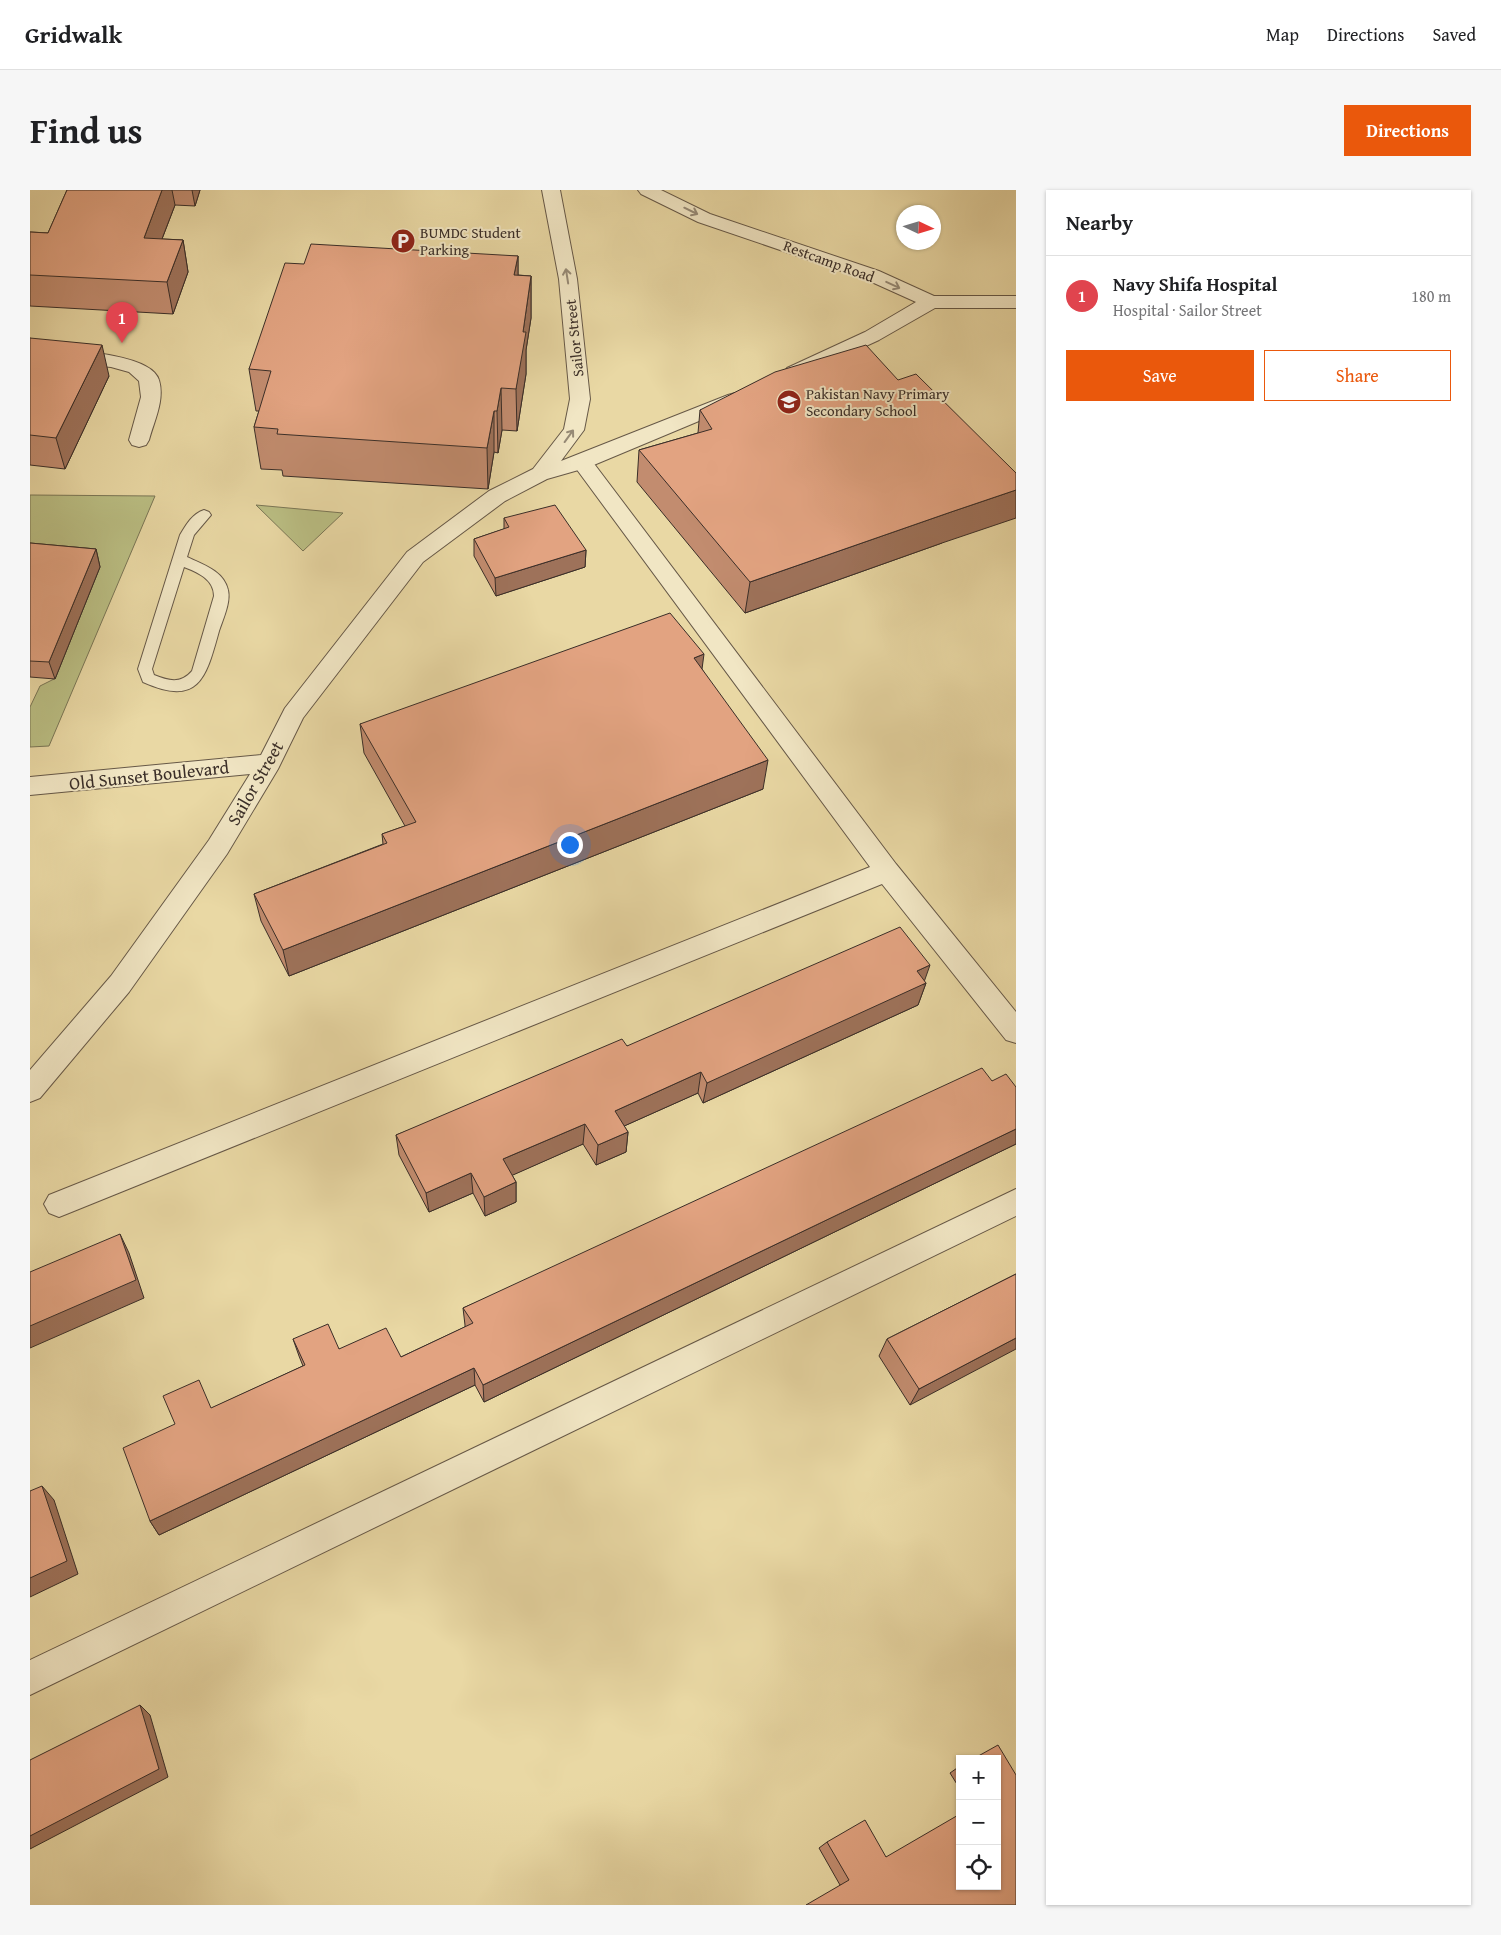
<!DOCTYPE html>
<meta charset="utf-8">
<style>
body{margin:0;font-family:"Gentium Book Plus",serif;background:#f6f6f6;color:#202124}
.controls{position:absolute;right:15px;bottom:15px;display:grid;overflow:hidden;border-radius:0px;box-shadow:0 1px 4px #0004}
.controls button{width:45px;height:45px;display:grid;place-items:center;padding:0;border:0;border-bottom:1px solid #e0e0e0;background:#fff;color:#202124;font:25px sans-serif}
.compass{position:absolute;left:866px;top:15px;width:45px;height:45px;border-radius:50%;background:#fff;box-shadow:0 1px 4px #0004;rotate:94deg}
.you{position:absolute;left:539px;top:654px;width:18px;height:18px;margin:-12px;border:4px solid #fff;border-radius:50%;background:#1a73e8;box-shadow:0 0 0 8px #1a73e833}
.badge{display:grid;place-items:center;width:32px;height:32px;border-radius:50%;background:#ea580c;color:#fff;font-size:16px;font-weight:700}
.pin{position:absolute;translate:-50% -41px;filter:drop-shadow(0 1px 2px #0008)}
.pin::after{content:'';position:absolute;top:26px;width:18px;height:15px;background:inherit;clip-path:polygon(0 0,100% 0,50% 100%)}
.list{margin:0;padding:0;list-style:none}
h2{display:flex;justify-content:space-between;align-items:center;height:65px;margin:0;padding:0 20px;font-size:21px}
h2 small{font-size:16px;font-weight:400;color:#757577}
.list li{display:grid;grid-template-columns:32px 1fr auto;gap:15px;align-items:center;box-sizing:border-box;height:80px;padding:0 20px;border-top:1px solid #e0e0e0}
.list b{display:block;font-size:19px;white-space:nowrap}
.list p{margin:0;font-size:16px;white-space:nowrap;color:#757577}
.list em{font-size:16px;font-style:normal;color:#757577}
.actions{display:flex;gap:10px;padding:15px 20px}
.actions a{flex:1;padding:11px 0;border:1px solid #ea580c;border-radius:0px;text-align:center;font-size:18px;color:#ea580c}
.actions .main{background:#ea580c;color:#fff}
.icon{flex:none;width:28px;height:28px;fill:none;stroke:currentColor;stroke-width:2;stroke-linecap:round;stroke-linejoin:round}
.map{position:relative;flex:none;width:986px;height:1715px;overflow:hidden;border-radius:0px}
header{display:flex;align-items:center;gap:30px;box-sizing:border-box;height:70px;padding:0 25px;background:#fff;border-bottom:1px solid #e0e0e0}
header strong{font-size:24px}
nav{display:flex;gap:28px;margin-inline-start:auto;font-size:18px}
.intro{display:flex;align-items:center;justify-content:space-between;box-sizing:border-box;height:120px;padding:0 30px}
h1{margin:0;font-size:35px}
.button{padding:12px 22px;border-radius:0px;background:#ea580c;color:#fff;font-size:18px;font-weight:700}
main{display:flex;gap:30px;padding:0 30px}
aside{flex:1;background:#fff;border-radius:0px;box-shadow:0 1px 4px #0004}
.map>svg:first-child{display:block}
.green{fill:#babe83;stroke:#7a7656}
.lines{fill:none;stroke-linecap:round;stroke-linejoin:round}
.service-casing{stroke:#665847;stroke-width:2}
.minor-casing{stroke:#665847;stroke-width:2}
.tertiary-casing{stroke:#665847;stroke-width:2}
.service{fill:#f1e6c4;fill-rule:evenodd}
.minor{fill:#f1e6c4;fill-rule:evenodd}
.tertiary{fill:#f1e6c4;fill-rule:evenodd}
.wall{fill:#c28c6f;stroke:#3a2e28}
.shaded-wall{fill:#9e725a;stroke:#3a2e28}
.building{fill:#e2a381;stroke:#3a2e28}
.oneway{stroke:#968a76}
.labels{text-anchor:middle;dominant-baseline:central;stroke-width:4;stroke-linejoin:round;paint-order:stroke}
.far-poi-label{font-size:15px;fill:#3a2e28;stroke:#f1e6c4;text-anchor:start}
.far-street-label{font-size:15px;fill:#3a2e28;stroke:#f1e6c4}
.street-label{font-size:18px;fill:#3a2e28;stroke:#f1e6c4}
</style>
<header>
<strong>Gridwalk</strong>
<nav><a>Map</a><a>Directions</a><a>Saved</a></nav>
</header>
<div class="intro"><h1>Find us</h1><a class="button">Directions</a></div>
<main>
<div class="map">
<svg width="986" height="1715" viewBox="0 0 986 1715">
<rect width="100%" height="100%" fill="#e9d8a4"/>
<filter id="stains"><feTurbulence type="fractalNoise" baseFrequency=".004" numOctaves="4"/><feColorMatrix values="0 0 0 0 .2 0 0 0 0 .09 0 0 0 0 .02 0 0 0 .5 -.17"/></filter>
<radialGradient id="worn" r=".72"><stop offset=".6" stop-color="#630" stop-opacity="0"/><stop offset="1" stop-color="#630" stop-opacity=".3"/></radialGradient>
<g class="green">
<polygon points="0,305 125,306 19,556 0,557 0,517 10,496 24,489 0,474"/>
<polygon points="226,315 313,323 273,361"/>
</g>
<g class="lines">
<defs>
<path id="service" d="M 174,320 L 179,322 L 181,325 L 164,345 L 157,367 C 172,374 194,381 198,400 C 201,412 193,429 189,441 C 176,488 169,517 113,492 L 108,479 L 150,345 C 156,335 162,324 174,320 ZM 154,377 C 167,382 184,389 184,406 L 162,481 C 151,494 139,491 124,485 L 122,479 Z"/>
<g id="minor">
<path d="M 0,157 C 26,160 121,161 129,190 C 135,210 124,231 119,250 L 116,255 L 109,257 L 102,255 L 99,250 L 111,207 L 109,191 L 99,182 L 81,177 L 0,169 Z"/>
<polygon points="552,265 559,267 866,674 986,822 986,853 976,850 852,694 39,1023 29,1027 19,1023 14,1014 19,1005 840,677 545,277 542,272 545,267"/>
<polygon points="986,999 986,1026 0,1505 0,1470"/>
</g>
<g id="tertiary">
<polygon points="512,0 530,0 547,89 560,209 554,240 531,271 698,205 705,203 712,205 715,209 712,213 559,277 517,289 475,311 393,372 273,528 248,579 197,664 99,802 10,908 0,912 0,880 81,786 179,650 220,584 0,605 0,587 231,565 255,518 377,362 459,301 503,279 534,239 540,209 529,89"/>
<polygon points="608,0 631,0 680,24 849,81 904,106 986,106 986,118 905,118 849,150 771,186 764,188 757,186 754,182 757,178 835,142 886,112 835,89 668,32 611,4"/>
</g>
</defs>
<use href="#service" class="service-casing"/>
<use href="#minor" class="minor-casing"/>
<use href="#tertiary" class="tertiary-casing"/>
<use href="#service" class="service"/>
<use href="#minor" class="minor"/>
<use href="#tertiary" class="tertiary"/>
</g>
<g class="wall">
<polygon points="37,0 170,0 165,16 145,15 132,49 153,50 158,82 143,124 0,116 0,42 18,43"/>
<polygon points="488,66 488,85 501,86 501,128 496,160 496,184 487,241 472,240 468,263 464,262 458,299 253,286 252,280 231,279 224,237 229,221 226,221 219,179 274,74"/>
<polygon points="0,148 79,186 35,279 0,275"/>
<polygon points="868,190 912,353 715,423 607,292 609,260 668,243 670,220"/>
<polygon points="474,328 556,360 555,377 466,406 444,366 444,349 474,339"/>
<polygon points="0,353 66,359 70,377 25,489 0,487"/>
<polygon points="672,479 733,599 259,786 231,731 224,704 353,654 352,644 375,636 334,563 330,534"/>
<polygon points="894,791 896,793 888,815 673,913 668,903 594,936 598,942 596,962 566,975 553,954 482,985 486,992 486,1012 455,1026 443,1003 399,1022 369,965 366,945 597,856"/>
<polygon points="962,891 986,897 986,954 454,1212 445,1195 129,1345 120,1331 182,1218 273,1176 269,1166 263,1149 309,1159 371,1167 435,1137 435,1135 433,1118"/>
<polygon points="986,1084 880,1215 849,1166 857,1149"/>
<polygon points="930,1576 930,1599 920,1583"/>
<polygon points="797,1652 856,1667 986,1715 810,1695 789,1658"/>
</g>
<g class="shaded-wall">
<polygon points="132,0 142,0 145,15 120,80 114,48"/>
<polygon points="162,0 170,0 165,16"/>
<polygon points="153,50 158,82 143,124 137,92"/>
<polygon points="488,66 488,108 484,85"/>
<polygon points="501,86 501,128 496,160 496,184 487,241 486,199 493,142"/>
<polygon points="72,155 79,186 35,279 26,248"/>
<polygon points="471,198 472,240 468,263 467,221"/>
<polygon points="464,221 464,262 458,299 457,258"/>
<polygon points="986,300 986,328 912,353 715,423 720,392 921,322"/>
<polygon points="66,359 70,377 25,489 19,472"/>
<polygon points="556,360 555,377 466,406 465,388"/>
<polygon points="674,464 670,494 664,468"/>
<polygon points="738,570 733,599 259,786 253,760"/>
<polygon points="900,775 893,795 896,793 888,815 673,913 677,893 887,781"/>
<polygon points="671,882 668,903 583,941 585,921"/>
<polygon points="555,934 553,954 474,989 473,969"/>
<polygon points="986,939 986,954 454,1212 453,1195"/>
<polygon points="598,942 596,962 566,975 568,955"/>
<polygon points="441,983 443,1003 399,1022 396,1003"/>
<polygon points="486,992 486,1012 455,1026 454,1007"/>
<polygon points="90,1044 99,1063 114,1108 0,1158 0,1136"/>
<polygon points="986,1148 986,1159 880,1215 889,1199"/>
<polygon points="444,1178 445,1195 129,1345 120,1331"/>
<polygon points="12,1296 24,1310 48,1384 0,1407 0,1388"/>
<polygon points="110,1515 120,1525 138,1587 0,1659 0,1646"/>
</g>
<g class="building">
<polygon points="37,0 132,0 114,48 153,50 137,92 0,85 0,42 18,43"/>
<polygon points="281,54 488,66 484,85 501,86 493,142 496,142 486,199 471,198 467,221 464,221 457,258 247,244 248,239 224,237 241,181 219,179 255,73 274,74"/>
<polygon points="0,148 72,155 26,248 0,245"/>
<polygon points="836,155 868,190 886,184 986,283 986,300 921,322 720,392 609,260 682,239 670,220 745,182"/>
<polygon points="525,315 556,360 465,388 444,349 479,337 474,328"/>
<polygon points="0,353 66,359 19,472 0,471"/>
<polygon points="640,423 674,464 664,468 738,570 253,760 224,704 357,653 352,644 386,632 330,534"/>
<polygon points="870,737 900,775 887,781 896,793 677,893 671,882 585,921 598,942 568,955 555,934 473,969 486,992 454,1007 441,983 396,1003 366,945 592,849 597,856"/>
<polygon points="952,878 962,891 976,884 986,897 986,939 453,1195 444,1178 120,1331 93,1258 145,1234 133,1206 169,1190 181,1218 275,1175 263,1149 298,1134 309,1159 356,1138 371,1167 443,1133 433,1118"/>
<polygon points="90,1044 106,1090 0,1136 0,1082"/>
<polygon points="986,1084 986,1148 889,1199 857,1149"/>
<polygon points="12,1296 37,1371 0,1388 0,1301"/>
<polygon points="110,1515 129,1579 0,1646 0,1570"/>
<polygon points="968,1555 986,1585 986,1715 776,1715 819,1690 797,1652 835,1630 856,1667 930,1624 930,1696 967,1696 967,1569 943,1569"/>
</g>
<defs><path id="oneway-shaft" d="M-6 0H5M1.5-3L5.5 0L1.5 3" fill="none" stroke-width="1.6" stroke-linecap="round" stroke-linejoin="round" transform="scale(1.25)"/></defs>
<g class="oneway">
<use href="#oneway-shaft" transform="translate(661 21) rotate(26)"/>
<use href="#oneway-shaft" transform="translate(537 86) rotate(-99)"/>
<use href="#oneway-shaft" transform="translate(863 95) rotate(25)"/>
<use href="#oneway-shaft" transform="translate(539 246) rotate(-54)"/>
</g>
<defs>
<symbol id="parking-disc" viewBox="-11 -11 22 22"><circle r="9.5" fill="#8f2418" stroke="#f1e6c4"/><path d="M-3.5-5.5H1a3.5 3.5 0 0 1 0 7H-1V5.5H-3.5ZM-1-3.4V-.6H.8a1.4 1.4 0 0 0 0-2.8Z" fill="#fff"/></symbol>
<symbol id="school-disc" viewBox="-11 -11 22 22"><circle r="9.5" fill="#8f2418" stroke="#f1e6c4"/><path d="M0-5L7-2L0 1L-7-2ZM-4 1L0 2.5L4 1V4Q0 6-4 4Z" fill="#fff"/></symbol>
</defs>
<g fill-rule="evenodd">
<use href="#parking-disc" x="359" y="37" width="28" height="28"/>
<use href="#school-disc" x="745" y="198" width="28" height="28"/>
</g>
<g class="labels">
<g class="far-poi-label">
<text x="390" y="42">BUMDC Student<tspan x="390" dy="17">Parking</tspan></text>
<text x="776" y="203">Pakistan Navy Primary<tspan x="776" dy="17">Secondary School</tspan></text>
</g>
<g class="far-street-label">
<text transform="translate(799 71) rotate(20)">Restcamp Road</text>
<text transform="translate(544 148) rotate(-96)">Sailor Street</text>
</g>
<g class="street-label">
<text transform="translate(119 585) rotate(-6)">Old Sunset Boulevard</text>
<text transform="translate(225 593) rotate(-60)">Sailor Street</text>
</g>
</g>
<rect width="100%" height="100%" filter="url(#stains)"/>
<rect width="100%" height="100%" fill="url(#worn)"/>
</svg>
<div class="controls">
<button>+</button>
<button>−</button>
<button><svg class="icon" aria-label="locate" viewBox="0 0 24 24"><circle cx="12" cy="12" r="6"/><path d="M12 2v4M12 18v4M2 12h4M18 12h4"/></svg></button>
</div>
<svg class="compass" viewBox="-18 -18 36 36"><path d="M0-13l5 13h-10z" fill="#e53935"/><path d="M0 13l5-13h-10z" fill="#757577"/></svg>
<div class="you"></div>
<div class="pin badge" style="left:92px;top:153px;background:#e0444e">1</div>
</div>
<aside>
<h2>Nearby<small></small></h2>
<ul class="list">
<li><span class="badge" style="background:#e0444e">1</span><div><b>Navy Shifa Hospital</b><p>Hospital · Sailor Street</p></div><em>180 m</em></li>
</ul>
<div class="actions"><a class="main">Save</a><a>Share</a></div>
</aside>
</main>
